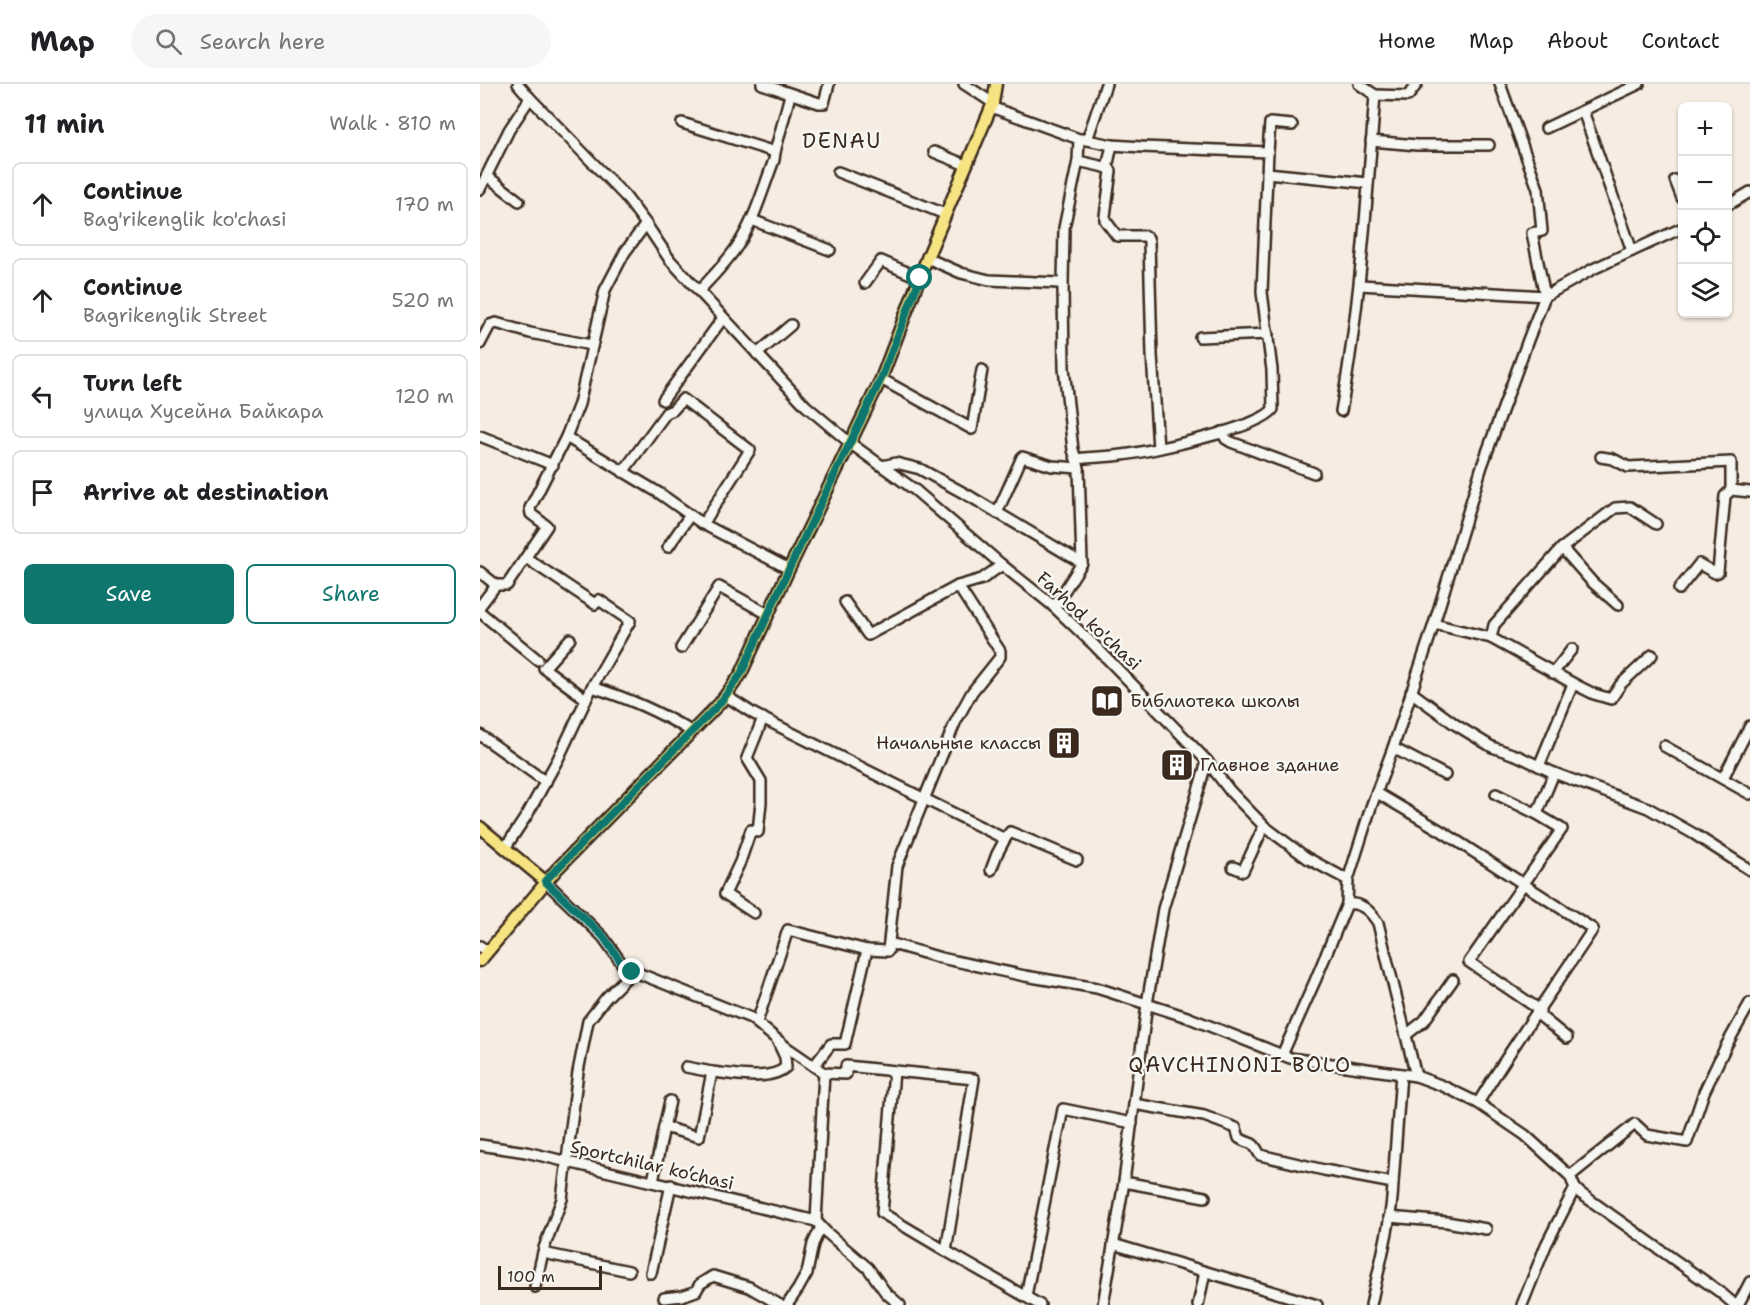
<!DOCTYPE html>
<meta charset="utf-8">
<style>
body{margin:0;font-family:"Shantell Sans",sans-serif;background:#f6f6f6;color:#202124}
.controls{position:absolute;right:18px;top:18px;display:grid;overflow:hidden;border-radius:9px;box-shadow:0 2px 4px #0004}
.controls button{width:54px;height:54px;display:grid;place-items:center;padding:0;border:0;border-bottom:2px solid #e0e0e0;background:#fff;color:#202124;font:30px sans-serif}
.scale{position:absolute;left:18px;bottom:15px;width:104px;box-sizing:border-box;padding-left:6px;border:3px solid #3b2a1e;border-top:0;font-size:16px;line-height:21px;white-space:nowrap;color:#3b2a1e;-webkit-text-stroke:4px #f6f6f2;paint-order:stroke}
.stop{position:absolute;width:18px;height:18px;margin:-14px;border:4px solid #0f766e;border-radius:50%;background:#fff}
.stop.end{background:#0f766e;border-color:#fff;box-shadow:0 2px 6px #0008}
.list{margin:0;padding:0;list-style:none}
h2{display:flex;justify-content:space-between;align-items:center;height:78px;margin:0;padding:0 24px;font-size:26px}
h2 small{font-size:20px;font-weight:400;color:#757577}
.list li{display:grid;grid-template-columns:39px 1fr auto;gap:18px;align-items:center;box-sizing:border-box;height:84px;margin:0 12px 12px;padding:0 12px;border:2px solid #e0e0e0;border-radius:9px}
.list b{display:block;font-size:22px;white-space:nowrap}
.list p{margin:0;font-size:20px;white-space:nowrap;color:#757577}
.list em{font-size:20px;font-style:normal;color:#757577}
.actions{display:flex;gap:12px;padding:18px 24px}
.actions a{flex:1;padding:14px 0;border:2px solid #0f766e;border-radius:9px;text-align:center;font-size:21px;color:#0f766e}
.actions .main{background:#0f766e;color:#fff}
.icon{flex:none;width:33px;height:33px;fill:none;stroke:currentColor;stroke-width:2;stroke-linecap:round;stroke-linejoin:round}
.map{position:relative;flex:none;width:1270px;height:1221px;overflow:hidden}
header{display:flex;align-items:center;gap:36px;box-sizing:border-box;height:84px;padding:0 30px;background:#fff;border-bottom:2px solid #e0e0e0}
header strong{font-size:28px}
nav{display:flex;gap:33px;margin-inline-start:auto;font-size:21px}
.search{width:420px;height:54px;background:#f6f6f6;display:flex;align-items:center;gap:15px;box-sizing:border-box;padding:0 21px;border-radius:33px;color:#757577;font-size:22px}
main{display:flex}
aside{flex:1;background:#fff}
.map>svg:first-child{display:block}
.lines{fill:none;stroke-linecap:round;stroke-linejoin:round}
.minor-casing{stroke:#3b2a1e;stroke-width:14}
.major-casing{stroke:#3b2a1e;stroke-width:15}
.minor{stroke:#f6f6f2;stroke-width:9}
.major{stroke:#f6e381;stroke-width:10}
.route{stroke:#0f766e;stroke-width:8}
.labels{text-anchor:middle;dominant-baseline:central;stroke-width:5;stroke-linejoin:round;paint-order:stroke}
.street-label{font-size:18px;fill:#3b2a1e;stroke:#f6f6f2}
.poi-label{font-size:18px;fill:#3b2a1e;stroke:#f6f6f2;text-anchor:start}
.quarter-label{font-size:21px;letter-spacing:1.5px;fill:#3b2a1e;stroke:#f6f6f2}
</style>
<header>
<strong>Map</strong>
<div class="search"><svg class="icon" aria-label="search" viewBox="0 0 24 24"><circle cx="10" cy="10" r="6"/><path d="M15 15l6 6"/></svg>Search here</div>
<nav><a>Home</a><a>Map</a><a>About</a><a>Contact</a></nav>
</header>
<main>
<aside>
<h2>11 min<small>Walk · 810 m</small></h2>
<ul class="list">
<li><svg class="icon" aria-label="ahead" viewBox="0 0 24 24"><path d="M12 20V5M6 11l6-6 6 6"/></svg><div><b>Continue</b><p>Bag'rikenglik ko'chasi</p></div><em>170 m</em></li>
<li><svg class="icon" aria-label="ahead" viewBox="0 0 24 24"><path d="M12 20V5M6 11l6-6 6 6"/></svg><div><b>Continue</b><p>Bagrikenglik Street</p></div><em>520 m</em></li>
<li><svg class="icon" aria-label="left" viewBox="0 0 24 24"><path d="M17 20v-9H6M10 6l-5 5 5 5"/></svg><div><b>Turn left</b><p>улица Хусейна Байкара</p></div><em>120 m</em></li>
<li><svg class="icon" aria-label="arrive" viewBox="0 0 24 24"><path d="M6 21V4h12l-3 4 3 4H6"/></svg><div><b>Arrive at destination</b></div></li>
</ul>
<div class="actions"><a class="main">Save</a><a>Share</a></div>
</aside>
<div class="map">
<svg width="1270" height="1221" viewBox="0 0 1270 1221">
<rect width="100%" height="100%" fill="#f6ece2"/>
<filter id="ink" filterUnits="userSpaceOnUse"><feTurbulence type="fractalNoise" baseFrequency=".0167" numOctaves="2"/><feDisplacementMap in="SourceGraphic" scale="12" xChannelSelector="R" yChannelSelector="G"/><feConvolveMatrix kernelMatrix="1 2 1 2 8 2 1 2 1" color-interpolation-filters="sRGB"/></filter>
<g filter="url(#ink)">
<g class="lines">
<defs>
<g id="minor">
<polyline points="38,0 50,14 145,112 166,140 190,176 326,322 370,359 435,406 522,481 572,521 616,563 727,677 750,707 784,742 827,774 868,796"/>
<polyline points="282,0 339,19 344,19 349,0"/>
<polyline points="484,0 513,19"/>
<polyline points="895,11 928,12 937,0"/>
<polyline points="511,23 599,55 598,77 584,144 583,202"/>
<polyline points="1103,27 1152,167"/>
<polyline points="202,39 295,68 310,11"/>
<polyline points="1066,44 1159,0"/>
<polyline points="601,55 607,56 626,0"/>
<polyline points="891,57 937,61 1009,61"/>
<polyline points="454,68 486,81"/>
<polyline points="788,68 790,39 812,41"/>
<polyline points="598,77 629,84 631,87 625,132 625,136 637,152 665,152 668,154 669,158 672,271 678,364"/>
<polyline points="627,84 632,61"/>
<polyline points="358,88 465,130"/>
<polyline points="787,89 888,99"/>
<polyline points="7,92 39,117"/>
<polyline points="1195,96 1202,114"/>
<polyline points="0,105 29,46 50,14"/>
<polyline points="1248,121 1270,108"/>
<polyline points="272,136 350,166"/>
<polyline points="447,174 481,189 509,196 579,199 583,202 584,284 593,366 599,384 602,479 574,523"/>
<polyline points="385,199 401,177 440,194"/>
<polyline points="880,201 1065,212 1113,185 1202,144"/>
<path d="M 219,207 C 232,193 247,178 258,161 C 275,135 283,105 294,76 L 295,68"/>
<polyline points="720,253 788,250"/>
<polyline points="0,260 10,241 16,239 50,249 111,261"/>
<polyline points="277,270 311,241"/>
<polyline points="401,295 492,345 502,286"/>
<polyline points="183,316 243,234"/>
<path d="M 861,327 C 880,222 887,117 895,11 L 879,0"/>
<polyline points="742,348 746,355 751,358 834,389"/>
<polyline points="0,352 73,381"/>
<polyline points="86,353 179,409 223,440 309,485"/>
<polyline points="1121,373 1133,375 1148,383 1251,378 1251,406"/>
<path d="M 596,375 C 611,373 627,373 642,371 C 668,368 781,344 793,325 L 792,286 L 782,208 L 788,68 L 662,63 L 632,61 L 607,56"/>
<polyline points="402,382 416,379 440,385 491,413 602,479"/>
<polyline points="143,388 186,329 193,326 203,315 270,366 223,440"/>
<polyline points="517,429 542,373 572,382 599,384"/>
<polyline points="188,463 210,431"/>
<polyline points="1082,464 1112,498 1138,521"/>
<polyline points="0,488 16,501 27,501 67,442 51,430 50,424 86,353 99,320 125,206 145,168 166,140"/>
<polyline points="1199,505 1219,480 1235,489 1238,488 1245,412 1251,406 1270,408"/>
<polyline points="365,518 388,551 478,502 502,495 522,481"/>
<polyline points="0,522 16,501"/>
<polyline points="0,528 58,576"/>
<polyline points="954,540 1011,554 1096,601 1114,610 1131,615 1141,600 1172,571"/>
<polyline points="1011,554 1014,541 1082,464 1135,424 1150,423 1176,440"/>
<polyline points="90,555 64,584 106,615"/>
<polyline points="201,564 239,503 288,530"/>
<polyline points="1073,589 1092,565"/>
<path d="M 112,603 C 150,615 177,627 211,647"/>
<polyline points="931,608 976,641 1012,663 1038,672 1074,689 1168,724 1214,750 1270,786"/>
<polyline points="246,612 274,630 525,755 530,748 597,776"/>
<polyline points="0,651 66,698"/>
<polyline points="1184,662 1270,710"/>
<polyline points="913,664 965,691"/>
<polyline points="1059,682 1093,600"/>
<polyline points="1243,694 1270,642"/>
<path d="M 897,709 L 963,748 L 1113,845 C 1075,903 1034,959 998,1019"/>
<polyline points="1016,710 1057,730 1074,689"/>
<polyline points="1057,730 1082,745 989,878 1060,926 1060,932 1087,954"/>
<polyline points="25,764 47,731 78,675 112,603 150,537 119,516 115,520 46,474"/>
<polyline points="753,783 763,787 784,742"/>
<polyline points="511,786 517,770 525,755"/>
<polyline points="65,797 123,853 145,884 271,934 306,963 344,989 366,990 366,982 494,995 466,1167 560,1221"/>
<path d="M 867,820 C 882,818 891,828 898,839 L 936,992"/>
<polyline points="274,829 245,810 260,778 271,746 278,748 281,718 281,697 267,674 283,634"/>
<polyline points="409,859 461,874 545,892 617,904 707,933 810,974 936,992 963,1002 998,1019 1045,1051 1090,1092 1095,1104 1100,1109 1240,1208 1255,1221"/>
<polyline points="0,862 7,868"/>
<polyline points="277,938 308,846 387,866 408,867 417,782 475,639 492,608 520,573 520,567 478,502"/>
<polyline points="926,951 944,937 973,896"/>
<polyline points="802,971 835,897 867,820 868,796 891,723 913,664 954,540 1002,382 1048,256 1065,212 1052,149 1062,147 1058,105 1020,0"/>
<polyline points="334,982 351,960 365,960 387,866"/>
<polyline points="206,983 232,988"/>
<polyline points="414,987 402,1129 466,1167"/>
<path d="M 654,1020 L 724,1032 L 756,1044 L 759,1054 C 773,1063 771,1054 780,1071 L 844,1086 L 913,1099 C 912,1138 899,1182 891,1221"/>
<polyline points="184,1043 190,1017"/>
<polyline points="0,1061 46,1068 336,1137"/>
<polyline points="1090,1092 1155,1040 1167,1051 1207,1058 1224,1008 1246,962 1270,919"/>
<path d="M 173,1097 L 184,1043 L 219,1053 L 232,988 C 253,990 290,998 306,983 L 305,973 L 298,958"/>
<polyline points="644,1098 725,1113"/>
<polyline points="913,1099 921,990"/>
<polyline points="909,1133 967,1138 1006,1145"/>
<polyline points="336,1137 344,989"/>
<polyline points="336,1137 346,1148 388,1184 406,1209 420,1221"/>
<polyline points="633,1160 837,1221"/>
<polyline points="63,1169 149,1187"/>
<polyline points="171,1189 191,1101"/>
<polyline points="55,1203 64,1164 82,1115 98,988 108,937 126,914 152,888"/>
<polyline points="546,1212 583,1025 652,1039"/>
<polyline points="184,1214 202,1212 216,1207 220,1200 233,1192 269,1203 300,1221"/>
<polyline points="307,1221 318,1205 327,1189 333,1160 341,1143"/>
<polyline points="623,1221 644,1098 667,920 683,825 727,677"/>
<polyline points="718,1221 725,1188"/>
<polyline points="1042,1221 1066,1161 1095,1104"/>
<polyline points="1258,1221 1270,1198"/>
</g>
<g id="major">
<polyline points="0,743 65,797"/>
<polyline points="0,877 77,785 240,619 261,590 309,485 401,295 447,174 513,19 516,0"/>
</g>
</defs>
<use href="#minor" class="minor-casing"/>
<use href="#major" class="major-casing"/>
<use href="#minor" class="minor"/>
<use href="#major" class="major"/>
</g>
</g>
<g class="lines" filter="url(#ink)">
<polyline class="route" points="152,888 145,884 123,852 65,797 240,619 261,590 309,485 401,295 440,194"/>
</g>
<defs>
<symbol id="library-square" viewBox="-11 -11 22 22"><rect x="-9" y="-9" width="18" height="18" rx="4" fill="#3b2a1e" stroke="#f6f6f2"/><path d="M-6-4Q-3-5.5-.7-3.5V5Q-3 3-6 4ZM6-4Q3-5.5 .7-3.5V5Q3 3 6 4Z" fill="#fff"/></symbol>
<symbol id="building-square" viewBox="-11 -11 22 22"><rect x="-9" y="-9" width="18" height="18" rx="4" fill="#3b2a1e" stroke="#f6f6f2"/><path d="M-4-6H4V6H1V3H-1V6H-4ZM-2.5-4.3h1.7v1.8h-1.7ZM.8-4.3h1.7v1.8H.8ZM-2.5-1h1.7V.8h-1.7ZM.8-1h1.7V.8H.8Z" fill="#fff"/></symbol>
</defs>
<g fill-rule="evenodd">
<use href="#library-square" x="608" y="598" width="38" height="38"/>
<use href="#building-square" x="565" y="640" width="38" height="38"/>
<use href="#building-square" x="678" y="662" width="38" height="38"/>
</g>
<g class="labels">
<g class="street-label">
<text transform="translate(609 537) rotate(43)">Farhod ko'chasi</text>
<text transform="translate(172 1081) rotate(13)">Sportchilar ko‘chasi</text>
</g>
<g class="poi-label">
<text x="650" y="617">Библиотека школы</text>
<text x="561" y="659" text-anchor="end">Начальные классы</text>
<text x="720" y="681">Главное здание</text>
</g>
<g class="quarter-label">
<text x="362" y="57">DENAU</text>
<text x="760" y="981">QAVCHINONI BOLO</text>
</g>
</g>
</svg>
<div class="controls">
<button>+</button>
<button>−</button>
<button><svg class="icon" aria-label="locate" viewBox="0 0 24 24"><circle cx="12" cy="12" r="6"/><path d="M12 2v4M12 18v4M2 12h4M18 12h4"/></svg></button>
<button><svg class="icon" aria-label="layers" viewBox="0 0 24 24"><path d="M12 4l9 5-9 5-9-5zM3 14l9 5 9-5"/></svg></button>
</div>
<div class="scale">100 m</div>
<div class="stop" style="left:440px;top:194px"></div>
<div class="stop end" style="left:152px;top:888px"></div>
</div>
</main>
